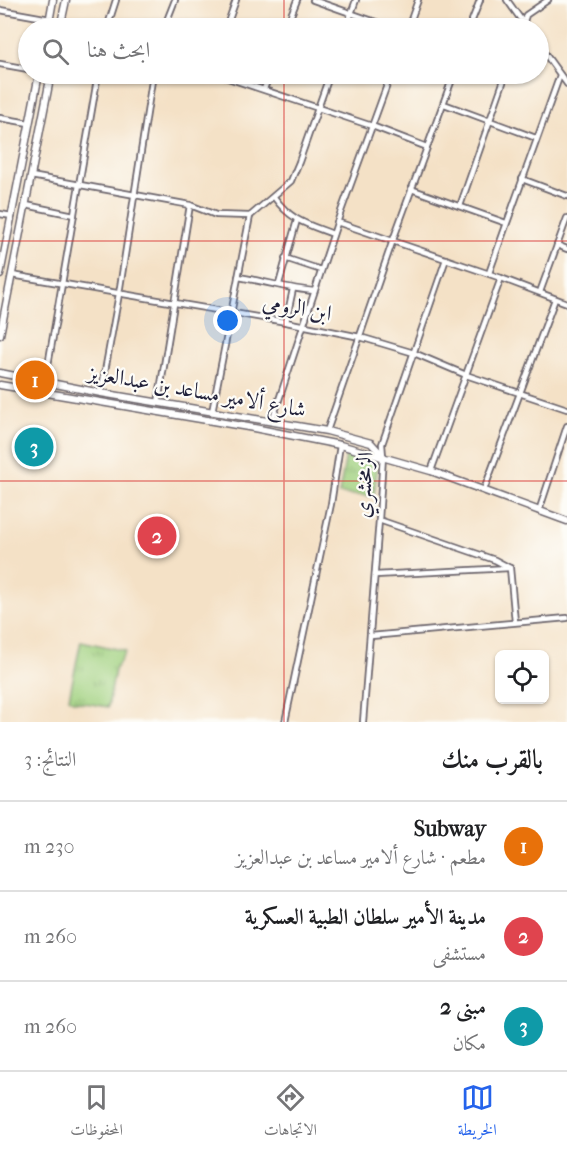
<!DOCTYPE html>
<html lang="ar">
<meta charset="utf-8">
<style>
body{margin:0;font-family:"IM FELL French Canon",Amiri,serif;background:#f6f6f6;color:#202124;direction:rtl}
.controls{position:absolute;right:18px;bottom:18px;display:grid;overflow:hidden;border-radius:9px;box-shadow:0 2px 4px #0004}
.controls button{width:54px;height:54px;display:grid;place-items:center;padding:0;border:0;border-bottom:2px solid #e0e0e0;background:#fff;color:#202124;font:30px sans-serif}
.you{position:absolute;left:228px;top:321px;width:21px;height:21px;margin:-15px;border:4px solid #fff;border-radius:50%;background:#1a73e8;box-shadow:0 0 0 9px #1a73e833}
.badge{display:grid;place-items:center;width:39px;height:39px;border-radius:50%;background:#2563eb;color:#fff;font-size:20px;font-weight:700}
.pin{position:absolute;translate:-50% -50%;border:3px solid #fff;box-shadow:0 2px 6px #0006}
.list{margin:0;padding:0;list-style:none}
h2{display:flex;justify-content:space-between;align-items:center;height:78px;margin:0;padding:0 24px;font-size:26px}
h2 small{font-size:20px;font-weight:400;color:#757577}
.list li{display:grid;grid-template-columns:39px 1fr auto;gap:18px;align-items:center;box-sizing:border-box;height:90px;padding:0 24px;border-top:2px solid #e0e0e0}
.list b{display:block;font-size:22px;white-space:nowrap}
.list p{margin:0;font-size:20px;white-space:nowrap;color:#757577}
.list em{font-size:20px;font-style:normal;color:#757577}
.icon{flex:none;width:33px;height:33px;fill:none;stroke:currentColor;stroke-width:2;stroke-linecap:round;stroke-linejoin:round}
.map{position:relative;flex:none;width:567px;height:722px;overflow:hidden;direction:ltr}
.search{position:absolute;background:#fff;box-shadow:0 2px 4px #0004;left:18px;right:18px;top:18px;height:66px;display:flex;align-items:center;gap:15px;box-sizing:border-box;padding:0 21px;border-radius:33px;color:#757577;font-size:22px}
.sheet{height:348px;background:#fff}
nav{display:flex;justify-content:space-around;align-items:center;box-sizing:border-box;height:84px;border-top:2px solid #e0e0e0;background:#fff;font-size:16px;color:#757577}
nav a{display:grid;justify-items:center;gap:3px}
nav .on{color:#2563eb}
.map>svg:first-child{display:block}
.park{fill:url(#park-tufts);stroke:#627a5e;stroke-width:1.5}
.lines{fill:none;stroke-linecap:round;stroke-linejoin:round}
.minor-casing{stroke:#6c656c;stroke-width:8}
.tertiary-casing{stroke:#6c656c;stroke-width:9}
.minor{stroke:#fff;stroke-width:4.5}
.tertiary{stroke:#fff;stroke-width:6}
.grid{fill:none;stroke:#d62828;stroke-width:1.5;stroke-opacity:0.55}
.labels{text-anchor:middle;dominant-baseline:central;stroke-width:4.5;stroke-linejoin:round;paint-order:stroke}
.street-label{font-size:22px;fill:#22223b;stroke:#fdfcf7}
</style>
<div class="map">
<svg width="567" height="722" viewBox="0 0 567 722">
<defs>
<pattern id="park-tufts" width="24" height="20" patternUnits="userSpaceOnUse" patternTransform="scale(1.5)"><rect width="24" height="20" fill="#a1d180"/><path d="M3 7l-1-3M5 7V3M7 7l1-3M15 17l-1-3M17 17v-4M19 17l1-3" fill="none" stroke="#8ab370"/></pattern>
</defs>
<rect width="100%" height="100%" fill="#fdfcf7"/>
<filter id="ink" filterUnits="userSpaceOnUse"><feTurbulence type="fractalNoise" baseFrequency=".0167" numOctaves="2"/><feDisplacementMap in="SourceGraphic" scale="12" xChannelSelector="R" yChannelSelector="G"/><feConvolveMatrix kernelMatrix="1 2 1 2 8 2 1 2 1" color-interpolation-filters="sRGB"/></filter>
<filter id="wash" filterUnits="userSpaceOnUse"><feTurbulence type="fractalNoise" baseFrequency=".008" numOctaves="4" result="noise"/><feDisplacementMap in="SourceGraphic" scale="24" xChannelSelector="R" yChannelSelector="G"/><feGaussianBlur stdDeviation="1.35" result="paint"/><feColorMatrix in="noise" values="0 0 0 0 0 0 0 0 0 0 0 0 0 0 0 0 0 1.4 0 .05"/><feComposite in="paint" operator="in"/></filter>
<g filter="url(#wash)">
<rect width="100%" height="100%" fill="#f4e1c6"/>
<g class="park">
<polygon points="346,455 378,462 374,496 339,494"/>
<polygon points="81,641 126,651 115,670 108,707 73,701 69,698"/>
</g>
</g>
<g filter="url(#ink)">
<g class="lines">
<defs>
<g id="minor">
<polyline points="313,0 393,28"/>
<polyline points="507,0 527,28"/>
<polyline points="0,10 50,19"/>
<polyline points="61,25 75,28"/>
<polyline points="107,28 116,0"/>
<polyline points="164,28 175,0"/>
<polyline points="226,28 236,0"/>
<polyline points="286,28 297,0"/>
<polyline points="346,28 356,0"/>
<polyline points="408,28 418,0"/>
<polyline points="469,28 480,0"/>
<polyline points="522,28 526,15 548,0"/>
<polyline points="538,44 567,84"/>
<polyline points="0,64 28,69"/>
<polyline points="216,74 372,126 427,147"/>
<polyline points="264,89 270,74"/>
<polyline points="444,104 536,138"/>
<polyline points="0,118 29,123"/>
<polyline points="31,176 190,205 216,215 250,216"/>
<polyline points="522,179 567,196"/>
<polyline points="411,189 506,223"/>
<path d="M 274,197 C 291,221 307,224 333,234"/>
<polyline points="26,205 74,215"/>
<polyline points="460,206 506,74"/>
<polyline points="0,214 12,216"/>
<polyline points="250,216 291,181 299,162 330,74"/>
<polyline points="337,222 501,278 567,303"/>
<polyline points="557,245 567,249"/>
<polyline points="285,258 321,270"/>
<polyline points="489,273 560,75"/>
<polyline points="12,275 286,322 360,337 414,353 466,375 567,409"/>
<path d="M 238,277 C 264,281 289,289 314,291"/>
<polyline points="279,284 297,220"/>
<polyline points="540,292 567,218"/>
<polyline points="286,322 293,289"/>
<polyline points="45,383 98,74"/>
<polyline points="101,393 119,294 153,74"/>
<polyline points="158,403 190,205"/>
<polyline points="212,412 250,216"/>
<polyline points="272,421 340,214 391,74"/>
<polyline points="327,431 393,240 454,74"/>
<polyline points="431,471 501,278"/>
<polyline points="484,490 555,299"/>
<polyline points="539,511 567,426"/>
<polyline points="379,520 495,560 510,568 515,622"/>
<polyline points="375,575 510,568"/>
<polyline points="371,636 567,618"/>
<polyline points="285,722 331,504 340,445"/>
<polyline points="363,722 379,520 383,456 382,444 446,259"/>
</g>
<g id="tertiary">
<polyline points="48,28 53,0"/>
<polyline points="60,28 66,0"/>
<polyline points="0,275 39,74"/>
<polyline points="0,335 51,74"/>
<polyline points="0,373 101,393 327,431 371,443 383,456"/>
<polyline points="0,385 254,428 340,445 431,471 567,521"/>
</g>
</defs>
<use href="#minor" class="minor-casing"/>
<use href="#tertiary" class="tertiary-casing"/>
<use href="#minor" class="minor"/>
<use href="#tertiary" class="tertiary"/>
</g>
</g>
<path class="grid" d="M 284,0 L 284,28M 284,74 L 284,722M 0,241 L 567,241M 0,481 L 567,481"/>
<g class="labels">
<g class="street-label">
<text transform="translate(297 308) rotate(10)">ابن الرومي</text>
<text transform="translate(197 391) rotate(10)">شارع ألامير مساعد بن عبدالعزيز</text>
<text transform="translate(364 485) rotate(-87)">الزمخشري</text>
</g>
</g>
</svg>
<div class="controls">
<button><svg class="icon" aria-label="locate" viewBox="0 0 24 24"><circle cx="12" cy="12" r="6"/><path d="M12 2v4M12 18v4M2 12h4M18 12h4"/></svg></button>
</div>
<div class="you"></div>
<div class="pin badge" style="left:35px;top:380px;background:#e8710a">1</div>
<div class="pin badge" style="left:157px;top:536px;background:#e0444e">2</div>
<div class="pin badge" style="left:34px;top:447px;background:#0f9aa8">3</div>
<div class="search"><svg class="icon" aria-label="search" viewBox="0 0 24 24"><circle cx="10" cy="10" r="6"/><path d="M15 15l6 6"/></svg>ابحث هنا</div>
</div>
<section class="sheet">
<h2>بالقرب منك<small>النتائج: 3</small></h2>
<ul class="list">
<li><span class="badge" style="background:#e8710a">1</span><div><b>Subway</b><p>مطعم · شارع ألامير مساعد بن عبدالعزيز</p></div><em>230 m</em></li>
<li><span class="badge" style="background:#e0444e">2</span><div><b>مدينة الأمير سلطان الطبية العسكرية</b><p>مستشفى</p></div><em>260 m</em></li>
<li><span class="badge" style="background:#0f9aa8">3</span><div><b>مبنى 2</b><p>مكان</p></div><em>260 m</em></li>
</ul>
</section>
<nav>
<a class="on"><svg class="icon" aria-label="map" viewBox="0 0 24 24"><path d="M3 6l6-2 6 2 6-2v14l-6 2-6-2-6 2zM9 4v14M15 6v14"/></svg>الخريطة</a>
<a><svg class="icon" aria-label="directions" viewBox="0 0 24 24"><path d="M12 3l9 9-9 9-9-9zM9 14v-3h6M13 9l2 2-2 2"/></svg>الاتجاهات</a>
<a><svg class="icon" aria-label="saved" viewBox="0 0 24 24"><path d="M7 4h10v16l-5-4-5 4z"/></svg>المحفوظات</a>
</nav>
